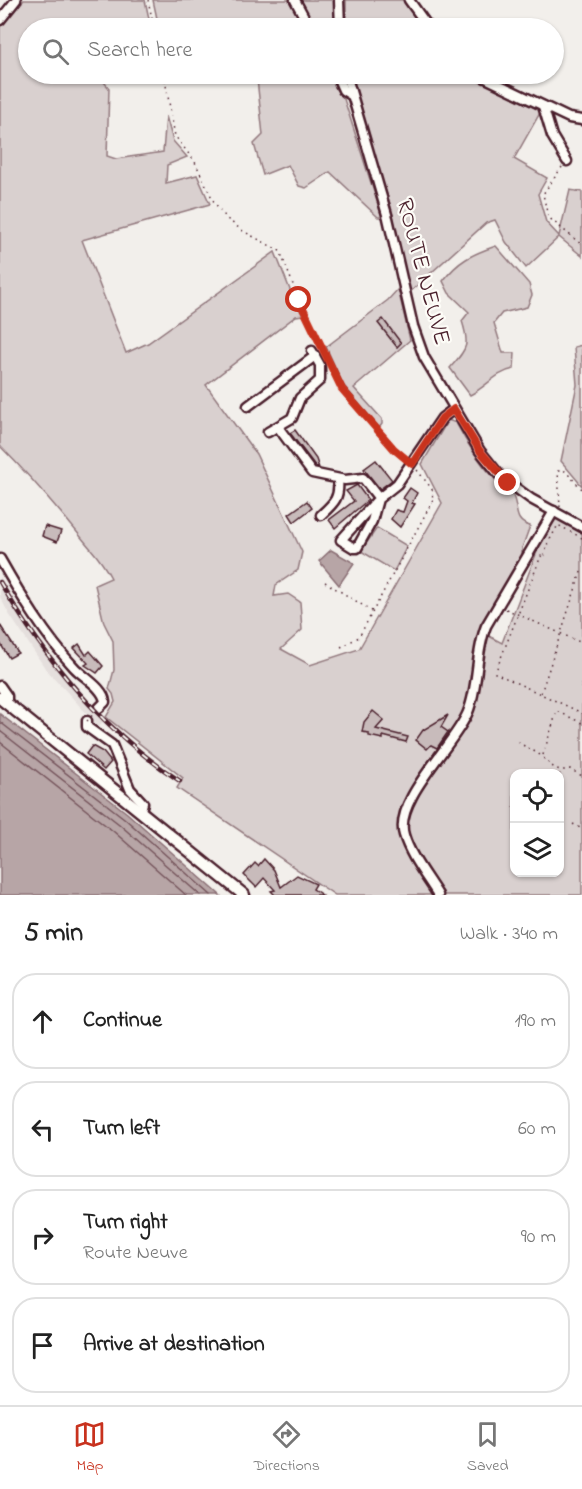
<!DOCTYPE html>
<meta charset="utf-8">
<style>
body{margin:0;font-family:"Indie Flower",sans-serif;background:#f6f6f6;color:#222}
.controls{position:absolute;right:18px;bottom:18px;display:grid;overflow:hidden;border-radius:12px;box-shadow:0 2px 4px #0004}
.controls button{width:54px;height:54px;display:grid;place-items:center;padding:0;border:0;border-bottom:2px solid #e0e0e0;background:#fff;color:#222;font:30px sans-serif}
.stop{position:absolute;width:18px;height:18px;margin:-14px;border:4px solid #c8321e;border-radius:50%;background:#fff}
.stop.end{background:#c8321e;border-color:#fff;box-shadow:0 2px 6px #0008}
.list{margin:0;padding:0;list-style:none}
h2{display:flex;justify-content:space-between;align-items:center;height:78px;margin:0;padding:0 24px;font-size:26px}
h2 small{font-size:20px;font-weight:400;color:#767676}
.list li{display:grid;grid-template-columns:39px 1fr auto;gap:18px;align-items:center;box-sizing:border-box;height:96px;margin:0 12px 12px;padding:0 12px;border:2px solid #e0e0e0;border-radius:24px}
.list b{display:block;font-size:22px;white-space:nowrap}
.list p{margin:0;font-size:20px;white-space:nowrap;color:#767676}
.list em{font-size:20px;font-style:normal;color:#767676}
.icon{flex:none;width:33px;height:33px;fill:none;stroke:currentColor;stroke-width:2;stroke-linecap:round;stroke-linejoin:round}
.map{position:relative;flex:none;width:582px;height:895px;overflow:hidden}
.search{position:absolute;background:#fff;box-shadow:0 2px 4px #0004;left:18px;right:18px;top:18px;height:66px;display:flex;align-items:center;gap:15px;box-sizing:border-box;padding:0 21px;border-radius:33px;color:#767676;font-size:22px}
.sheet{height:510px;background:#fff}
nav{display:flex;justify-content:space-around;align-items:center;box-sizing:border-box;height:84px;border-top:2px solid #e0e0e0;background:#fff;font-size:16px;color:#767676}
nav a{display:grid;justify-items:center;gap:3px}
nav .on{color:#c8321e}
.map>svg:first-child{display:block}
.built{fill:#e5dfdd}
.green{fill:#d9d0cf;stroke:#92787d;stroke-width:1.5;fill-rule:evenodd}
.water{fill:#b7a5a6;stroke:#8b6f75;stroke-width:1.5}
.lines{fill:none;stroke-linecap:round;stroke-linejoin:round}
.shore{stroke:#76555c;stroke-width:1.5}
.building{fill:#c8bbbb;stroke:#4a1f2b;stroke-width:1.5}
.minor-casing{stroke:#4a1f2b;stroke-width:13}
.major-casing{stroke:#4a1f2b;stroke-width:15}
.path{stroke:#4a1f2b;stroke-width:1.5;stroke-dasharray:1.5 4.5;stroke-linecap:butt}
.minor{stroke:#fdfcf7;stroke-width:8}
.major{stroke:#fdfcf7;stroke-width:10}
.rail-casing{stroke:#4a1f2b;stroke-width:4.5}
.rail{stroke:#fdfcf7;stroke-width:2;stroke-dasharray:7;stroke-linecap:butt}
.path-bridge{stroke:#4a1f2b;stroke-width:1.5;stroke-dasharray:1.5 4.5;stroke-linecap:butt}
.route{stroke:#c8321e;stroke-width:8}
.labels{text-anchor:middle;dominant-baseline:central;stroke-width:4.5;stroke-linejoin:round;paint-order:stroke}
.street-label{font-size:24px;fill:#4a1f2b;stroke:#fdfcf7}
</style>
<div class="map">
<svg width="582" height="895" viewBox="0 0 582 895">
<rect width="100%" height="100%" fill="#f2efeb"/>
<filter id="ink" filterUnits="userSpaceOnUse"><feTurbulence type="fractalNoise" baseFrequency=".0167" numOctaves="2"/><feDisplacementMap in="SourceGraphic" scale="12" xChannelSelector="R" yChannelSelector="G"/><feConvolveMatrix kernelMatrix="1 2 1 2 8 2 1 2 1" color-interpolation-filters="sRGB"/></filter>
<g filter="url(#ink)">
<polygon class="built" points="0,576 36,637 94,707 106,717 99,727 45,668 9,614 0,597"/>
<g class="green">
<path d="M 24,0 L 145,0 L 151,28 L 28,28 L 28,74 L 82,74 L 100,77 L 109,88 L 107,156 L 116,159 L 163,152 L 166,116 L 173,141 L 187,157 L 167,165 L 166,183 L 197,175 L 210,204 L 82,240 L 126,353 L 148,343 L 275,252 L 292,295 L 303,315 L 296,316 L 206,385 L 256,454 L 302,552 L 298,570 L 276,585 L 274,596 L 288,594 L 300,602 L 302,630 L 281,649 L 310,665 L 359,649 L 442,503 L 422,464 L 448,420 L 456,423 C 466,442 478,461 493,477 C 499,483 509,488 513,496 C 519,510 513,521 530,526 L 522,548 L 522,559 L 481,632 L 502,643 L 538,549 L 555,517 L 582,532 L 582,895 L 335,895 L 177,788 L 183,778 L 106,717 L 115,702 L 113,694 L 109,689 L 114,670 L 113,641 L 104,623 L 95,585 L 111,578 C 102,560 93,552 81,537 C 55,505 29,475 0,446 L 0,24 ZM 514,774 L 560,774 L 560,872 L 514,872 Z"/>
<polygon points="153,0 290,0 306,28 159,28"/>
<polygon points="299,0 334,0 336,28 314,28"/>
<polygon points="346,0 404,0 423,28 346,28"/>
<polygon points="259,74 332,74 335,88 344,99 382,217 378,217 330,172 306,188 299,186 288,165 263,175 254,144 263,135 257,79"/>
<polygon points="350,74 467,74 541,111 514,159 547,178 538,194 546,222 559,236 570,190 582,192 582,256 559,237 526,268 506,242 495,220 486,223 410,292 391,207 355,98"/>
<path d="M 496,246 L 529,284 L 532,295 L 527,307 L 502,313 L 494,323 L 503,353 L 515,353 L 514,369 C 496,372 486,387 470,395 L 450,368 C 467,348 470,346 462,321 L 469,312 L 449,293 L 443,281 C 458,261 472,254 496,246 Z"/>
<polygon points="398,289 410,340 354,388 382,419 382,424 379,428 343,385 326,347 388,300"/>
<polygon points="582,345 582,486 561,461 577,385 574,347"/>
<polygon points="377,528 407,546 394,571 361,551"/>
</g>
<g class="water">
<polygon points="331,550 354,563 339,585 319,561"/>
<polygon points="0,714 127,813 220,895 0,895"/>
</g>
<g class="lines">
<g class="shore">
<polyline points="0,722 124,818 211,895"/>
<polyline points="0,731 119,824 200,895"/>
<polyline points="0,742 113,831 186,895"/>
</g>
</g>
<g class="building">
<polygon points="383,319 401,343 397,347 378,323"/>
<polygon points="295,430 316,459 319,468 316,467 290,433"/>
<polygon points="376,460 392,480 380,489 364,469"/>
<polygon points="357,485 368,500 335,528 329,520 354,501 346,491"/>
<polygon points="410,488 417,493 412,503 415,504 400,527 391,519 396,510 403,512 407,501 403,498"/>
<polygon points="307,501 312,508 294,522 289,514"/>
<polygon points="45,526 61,531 57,542 42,536"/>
<polygon points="0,625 18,653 9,658 0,643"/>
<polygon points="79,644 86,655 90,651 103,666 97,673 85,665 88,663 74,648"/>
<polygon points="373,711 384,720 376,729 408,737 406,742 383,736 383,739 369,736 369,733 362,732 364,722"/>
<polygon points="448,715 441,727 448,732 437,748 431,745 427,749 416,740 423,730"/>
<polygon points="92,746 103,752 111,762 104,770 86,754"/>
<polygon points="264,859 274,870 281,887 297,875 316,884 313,889 322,895 275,895 271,891 275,890 264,878 256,887 244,875 255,863 258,866"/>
</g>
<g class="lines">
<defs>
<g id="minor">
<polyline points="295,0 310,28"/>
<polyline points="339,0 340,28"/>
<polyline points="409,0 429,28"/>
<polyline points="0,20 16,0"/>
<polyline points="336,74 343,90 351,95"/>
<polyline points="346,74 388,218 413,326 424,357 480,451 501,477 531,499 582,527"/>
<polyline points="477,74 569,118 582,120"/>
<polyline points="543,106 552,136 567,161"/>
<polyline points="248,406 315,356"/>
<polyline points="278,427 312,473 345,480 363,478 377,496 378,499 372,521 357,548 354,548 341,540 378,499 397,484 442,418 454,409"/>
<polyline points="268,432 292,418 300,398 320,380 320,365 312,351"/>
<path d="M 321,515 C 334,503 340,498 338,480"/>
<path d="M 0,559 C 21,596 45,636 74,667 C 83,677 104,688 105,702 L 99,708"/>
<polyline points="0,686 7,696 7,703"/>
<polyline points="87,721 87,727 112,745 130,789 143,803 141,810"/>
<path d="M 438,895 C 427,877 410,856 404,835 C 393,800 456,743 468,712 C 479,685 475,654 486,626 L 554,511"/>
</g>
<polyline id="major" points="0,698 244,895"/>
</defs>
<use href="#minor" class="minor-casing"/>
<use href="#major" class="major-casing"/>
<g class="path">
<polyline points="148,0 154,28"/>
<polyline points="164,74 175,136 195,162 214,202 227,219 243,231 280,251 299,300 342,389 405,458"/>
<polyline points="562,167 543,194 548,217 582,245"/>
<polyline points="560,507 558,471 565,471 582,489"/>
<polyline points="582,538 558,525 547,545 544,558 541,556 495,673 582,713"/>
<polyline points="325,582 372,611"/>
<polyline points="506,609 582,643"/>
<polyline points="341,647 359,637 433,500 432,489 417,470"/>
<polyline points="541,693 582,569"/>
<path d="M 518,742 C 525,747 533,750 540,755 C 551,764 554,773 570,769 L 582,776"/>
<polyline points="543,755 557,711 582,723"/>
<polyline points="573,824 582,829"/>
</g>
<use href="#minor" class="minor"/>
<use href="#major" class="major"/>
<defs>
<path id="rail" d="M 0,582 C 46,661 103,731 180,781"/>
</defs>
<use href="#rail" class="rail-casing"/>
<use href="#rail" class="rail"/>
<polyline class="path-bridge" points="87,721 99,708"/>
</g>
</g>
<g class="lines" filter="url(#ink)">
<polyline class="route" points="299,300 342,389 394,449 412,464 442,418 454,409 480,451 508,483"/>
</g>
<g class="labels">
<g class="street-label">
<text transform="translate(422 272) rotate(75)">ROUTE NEUVE</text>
</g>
</g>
</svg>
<div class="controls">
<button><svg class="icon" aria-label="locate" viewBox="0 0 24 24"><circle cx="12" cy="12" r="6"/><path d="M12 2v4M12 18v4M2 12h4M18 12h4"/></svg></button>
<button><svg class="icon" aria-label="layers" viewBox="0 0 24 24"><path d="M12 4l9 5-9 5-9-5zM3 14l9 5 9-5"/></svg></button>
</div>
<div class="stop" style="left:299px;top:300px"></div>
<div class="stop end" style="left:508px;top:483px"></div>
<div class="search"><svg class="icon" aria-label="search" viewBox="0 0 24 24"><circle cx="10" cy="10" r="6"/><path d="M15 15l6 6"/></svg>Search here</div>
</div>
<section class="sheet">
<h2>5 min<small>Walk · 340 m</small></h2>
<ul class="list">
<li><svg class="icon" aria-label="ahead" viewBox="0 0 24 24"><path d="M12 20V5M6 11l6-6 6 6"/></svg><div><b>Continue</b></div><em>190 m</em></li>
<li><svg class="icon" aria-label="left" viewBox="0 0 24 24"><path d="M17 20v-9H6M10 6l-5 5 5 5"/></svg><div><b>Turn left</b></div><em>60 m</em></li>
<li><svg class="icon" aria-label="right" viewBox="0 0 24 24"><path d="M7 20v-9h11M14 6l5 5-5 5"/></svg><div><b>Turn right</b><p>Route Neuve</p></div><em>90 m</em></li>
<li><svg class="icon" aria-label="arrive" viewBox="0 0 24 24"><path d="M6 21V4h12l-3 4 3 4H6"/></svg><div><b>Arrive at destination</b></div></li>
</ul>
</section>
<nav>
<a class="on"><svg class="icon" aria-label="map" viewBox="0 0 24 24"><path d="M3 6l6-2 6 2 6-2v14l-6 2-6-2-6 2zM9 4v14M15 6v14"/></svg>Map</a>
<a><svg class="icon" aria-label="directions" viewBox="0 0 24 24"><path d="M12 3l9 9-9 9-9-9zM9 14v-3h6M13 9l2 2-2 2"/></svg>Directions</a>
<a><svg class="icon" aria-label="saved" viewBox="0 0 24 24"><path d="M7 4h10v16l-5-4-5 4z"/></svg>Saved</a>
</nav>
